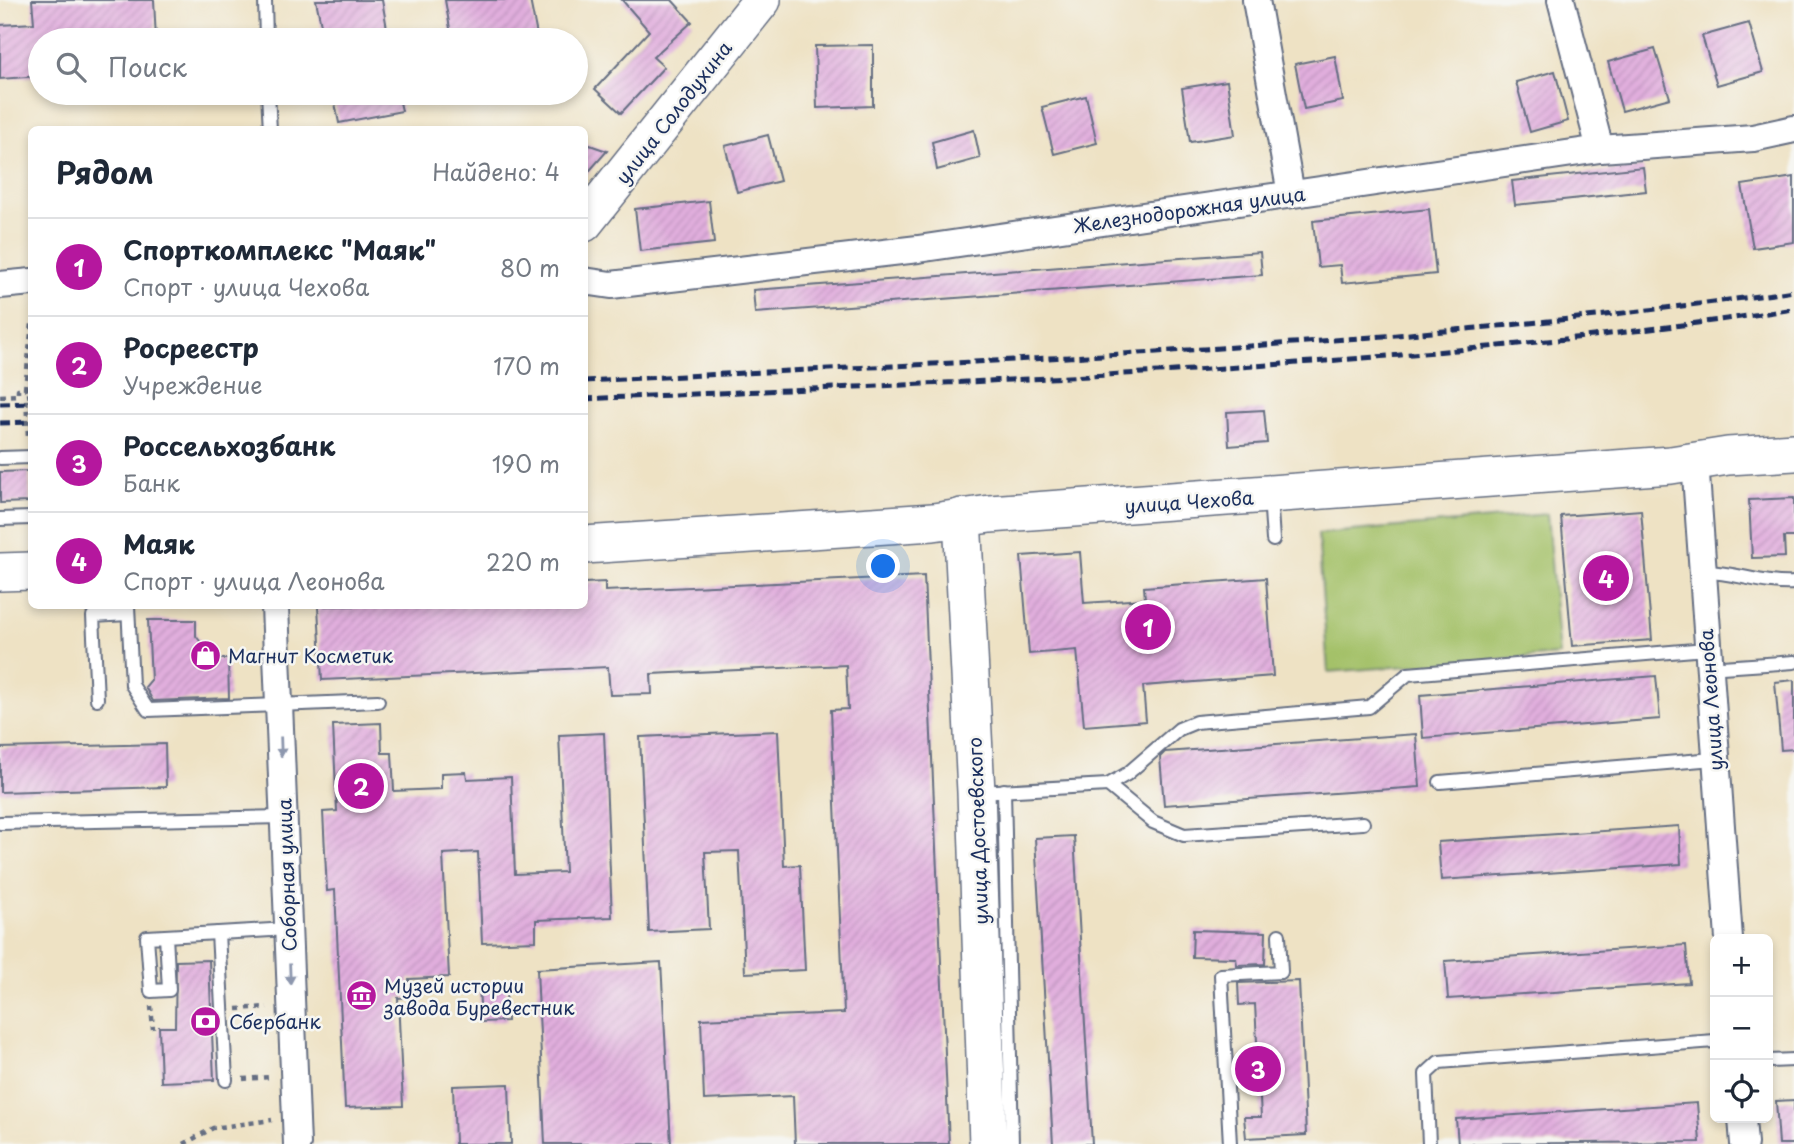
<!DOCTYPE html>
<html lang="ru">
<meta charset="utf-8">
<style>
body{margin:0;font-family:"Playpen Sans",sans-serif;background:#f2f2f3;color:#1f2937}
.controls{position:absolute;right:21px;bottom:21px;display:grid;overflow:hidden;border-radius:10px;box-shadow:0 4px 10px #0003}
.controls button{width:63px;height:63px;display:grid;place-items:center;padding:0;border:0;border-bottom:2px solid #e0e1e3;background:#fff;color:#1f2937;font:35px sans-serif}
.you{position:absolute;left:884px;top:567px;width:24px;height:24px;margin:-18px;border:5px solid #fff;border-radius:50%;background:#1a73e8;box-shadow:0 0 0 10px #1a73e833}
.badge{display:grid;place-items:center;width:46px;height:46px;border-radius:50%;background:#b5179e;color:#fff;font-size:23px;font-weight:700}
.pin{position:absolute;translate:-50% -50%;border:4px solid #fff;box-shadow:0 2px 7px #0006}
.list{margin:0;padding:0;list-style:none}
h2{display:flex;justify-content:space-between;align-items:center;height:91px;margin:0;padding:0 28px;font-size:30px}
h2 small{font-size:23px;font-weight:400;color:#747a83}
.list li{display:grid;grid-template-columns:46px 1fr auto;gap:21px;align-items:center;box-sizing:border-box;height:98px;padding:0 28px;border-top:2px solid #e0e1e3}
.list b{display:block;font-size:26px;white-space:nowrap}
.list p{margin:0;font-size:23px;white-space:nowrap;color:#747a83}
.list em{font-size:23px;font-style:normal;color:#747a83}
.icon{flex:none;width:38px;height:38px;fill:none;stroke:currentColor;stroke-width:2;stroke-linecap:round;stroke-linejoin:round}
.map{position:relative;flex:none;width:1794px;height:1144px;overflow:hidden}
.search{position:absolute;background:#fff;box-shadow:0 4px 10px #0003;left:28px;top:28px;width:560px;height:77px;display:flex;align-items:center;gap:18px;box-sizing:border-box;padding:0 24px;border-radius:38px;color:#747a83;font-size:26px}
.panel{position:absolute;background:#fff;box-shadow:0 4px 10px #0003;left:28px;top:126px;width:560px;height:483px;border-radius:10px}
.map>svg:first-child{display:block}
.garden{fill:#a4c169;stroke:#607864;stroke-width:2}
.building{fill:url(#building-hatch)}
.lines{fill:none;stroke-linecap:round;stroke-linejoin:round}
.lane-casing{stroke:#656e82;stroke-width:16}
.street-casing{stroke:#656e82;stroke-width:30}
.secondary-casing{stroke:#656e82;stroke-width:40}
.path{stroke:#656e82;stroke-width:4.5;stroke-dasharray:5 5;stroke-linecap:butt}
.lane{stroke:#fff;stroke-width:12}
.street{stroke:#fff;stroke-width:26}
.secondary{stroke:#fff;stroke-width:37}
.rail{stroke:#1b2f5e;stroke-width:5;stroke-dasharray:10 5;stroke-linecap:butt}
.oneway{fill:#8d97ae}
.labels{text-anchor:middle;dominant-baseline:central;stroke-width:5;stroke-linejoin:round;paint-order:stroke}
.street-label{font-size:19px;fill:#1b2f5e;stroke:#f6f6f2}
.poi-label{font-size:19px;fill:#1b2f5e;stroke:#f6f6f2;text-anchor:start}
</style>
<div class="map">
<svg width="1794" height="1144" viewBox="0 0 1794 1144">
<defs>
<pattern id="building-hatch" width="6" height="6" patternUnits="userSpaceOnUse" patternTransform="scale(1.75)"><rect width="6" height="6" fill="#e1aedd"/><path d="M-1 1l2-2M0 6l6-6M5 7l2-2" fill="none" stroke="#c096c0"/></pattern>
</defs>
<rect width="100%" height="100%" fill="#f6f6f2"/>
<filter id="ink" filterUnits="userSpaceOnUse"><feTurbulence type="fractalNoise" baseFrequency=".0143" numOctaves="2"/><feDisplacementMap in="SourceGraphic" scale="14" xChannelSelector="R" yChannelSelector="G"/><feConvolveMatrix kernelMatrix="1 2 1 2 8 2 1 2 1" color-interpolation-filters="sRGB"/></filter>
<filter id="wash" filterUnits="userSpaceOnUse"><feTurbulence type="fractalNoise" baseFrequency=".00686" numOctaves="4" result="noise"/><feDisplacementMap in="SourceGraphic" scale="28" xChannelSelector="R" yChannelSelector="G"/><feGaussianBlur stdDeviation="1.57" result="paint"/><feColorMatrix in="noise" values="0 0 0 0 0 0 0 0 0 0 0 0 0 0 0 0 0 1.4 0 .05"/><feComposite in="paint" operator="in"/></filter>
<g filter="url(#wash)">
<rect width="100%" height="100%" fill="#eee2c4"/>
<polygon class="garden" points="1547,514 1559,655 1328,672 1318,534"/>
<g id="blocks">
<g class="building">
<polygon points="32,0 154,0 156,40 40,40 40,76 0,79 0,25 34,23"/>
<polygon points="316,0 382,0 389,40 324,40"/>
<polygon points="445,0 530,0 538,40 452,40"/>
<polygon points="622,0 672,0 692,22 653,57 664,67 621,113 595,89 649,31"/>
<polygon points="1749,23 1763,72 1717,85 1702,36"/>
<polygon points="873,45 873,106 817,108 815,46"/>
<polygon points="1655,49 1670,98 1622,111 1608,62"/>
<polygon points="1335,56 1343,101 1304,109 1295,64"/>
<polygon points="1555,71 1568,121 1530,132 1516,82"/>
<polygon points="1227,81 1235,135 1190,142 1182,88"/>
<polygon points="333,93 398,93 402,111 339,123"/>
<polygon points="1086,96 1097,143 1054,154 1042,107"/>
<polygon points="974,130 980,158 937,170 932,142"/>
<polygon points="768,135 780,181 737,192 725,146"/>
<polygon points="584,143 607,151 584,177"/>
<polygon points="1643,167 1646,191 1515,205 1512,181"/>
<polygon points="1794,177 1794,242 1753,248 1742,185"/>
<polygon points="709,201 714,243 640,251 635,209"/>
<polygon points="1429,209 1436,274 1342,283 1340,265 1318,267 1313,221"/>
<polygon points="1260,252 1262,275 755,313 753,290"/>
<polygon points="1264,410 1267,443 1229,446 1227,412"/>
<polygon points="29,471 30,502 0,503 0,472"/>
<polygon points="1794,498 1794,537 1784,537 1785,557 1752,558 1749,500"/>
<polygon points="1641,510 1652,640 1572,646 1561,516"/>
<polygon points="1080,552 1084,603 1145,599 1144,587 1266,578 1273,676 1143,686 1146,721 1084,726 1077,650 1029,654 1021,556"/>
<polygon points="924,576 949,1144 795,1144 793,1096 704,1100 701,1019 844,1013 831,710 848,709 846,665 651,674 652,694 610,695 608,667 322,680 318,606 584,606 584,583 605,582 605,591"/>
<polygon points="148,620 196,620 196,636 214,659 228,659 229,698 153,701 145,687 151,680"/>
<polygon points="1656,676 1660,719 1423,738 1420,695"/>
<polygon points="1794,680 1794,749 1781,750 1775,682"/>
<polygon points="381,723 382,753 392,753 394,791 441,789 441,773 466,772 467,779 511,777 515,874 565,872 559,735 604,733 612,917 536,920 536,941 482,943 478,852 443,854 449,977 409,979 410,997 398,998 403,1106 345,1108 335,890 327,891 323,812 337,811 333,725"/>
<polygon points="778,731 784,866 800,865 805,970 745,973 739,851 705,852 709,929 649,932 640,737"/>
<polygon points="1416,734 1420,787 1164,805 1160,757 1165,752"/>
<polygon points="165,744 166,787 0,792 0,748"/>
<polygon points="1679,826 1681,864 1441,880 1438,842"/>
<polygon points="1074,836 1092,1144 1053,1144 1035,838"/>
<polygon points="1193,930 1266,932 1265,964 1237,965 1236,958 1192,957"/>
<polygon points="1686,945 1689,983 1448,999 1445,961"/>
<polygon points="209,960 214,1080 161,1082 159,1027 175,1027 176,961"/>
<polygon points="661,962 671,1144 545,1144 537,969"/>
<polygon points="1299,981 1306,1135 1246,1138 1244,1117 1261,1117 1255,1004 1239,1005 1238,983"/>
<polygon points="506,984 507,1021 481,1022 479,986"/>
<polygon points="509,1084 511,1144 455,1144 453,1086"/>
<polygon points="1794,1100 1794,1144 1779,1144 1776,1101"/>
<polygon points="1697,1103 1700,1142 1458,1144 1456,1119"/>
</g>
</g>
</g>
<g filter="url(#ink)">
<use href="#blocks" fill-opacity="0" stroke="#656e82" stroke-width="2"/>
<g class="lines">
<defs>
<g id="lane">
<polyline points="265,0 266,40"/>
<polyline points="268,93 270,130"/>
<polyline points="0,458 32,457"/>
<polyline points="1270,495 1273,540"/>
<polyline points="0,519 32,518"/>
<path d="M 1702,572 C 1733,571 1762,585 1794,583"/>
<polyline points="128,606 132,685 148,710 378,701"/>
<polyline points="1707,668 1794,662"/>
<polyline points="97,699 93,616 128,614"/>
<polyline points="1440,782 1714,759"/>
<polyline points="1108,785 1153,822 1184,835 1363,823"/>
<polyline points="1004,790 1012,1144"/>
<polyline points="978,792 1108,785 1127,774 1179,729 1196,722 1369,707 1408,674 1706,649"/>
<polyline points="0,823 284,817"/>
<polyline points="166,936 169,990 151,991 147,937 218,933"/>
<polyline points="1768,1061 1794,1060"/>
<polyline points="226,1080 218,933 288,929"/>
<polyline points="1230,1144 1221,975 1281,972 1279,935"/>
<polyline points="1429,1144 1426,1074 1439,1062 1715,1041"/>
</g>
<g id="street">
<polyline points="1256,0 1291,194"/>
<polyline points="1561,0 1600,149"/>
<polyline points="584,281 611,285 918,249 1600,149 1753,138 1794,129"/>
<polyline points="0,285 32,282"/>
<polyline points="1695,461 1729,939"/>
<polyline points="275,606 297,1144"/>
<polyline points="1742,1118 1744,1144"/>
</g>
<g id="secondary">
<polyline points="584,223 762,0"/>
<polyline points="962,517 976,792 988,1144"/>
<polyline points="584,545 933,522 990,514 1671,465 1728,456 1794,452"/>
<polyline points="0,572 32,571"/>
</g>
</defs>
<use href="#lane" class="lane-casing"/>
<use href="#street" class="street-casing"/>
<use href="#secondary" class="secondary-casing"/>
<g class="path">
<polyline points="25,389 32,323"/>
<polyline points="32,395 26,396 28,437 32,437"/>
<polyline points="0,396 18,395 18,389 32,388"/>
<polyline points="151,1006 153,1029"/>
<polyline points="237,1009 267,1007"/>
<polyline points="243,1079 270,1077"/>
<polyline points="184,1144 213,1128 272,1120"/>
</g>
<use href="#lane" class="lane"/>
<use href="#street" class="street"/>
<use href="#secondary" class="secondary"/>
<g class="rail">
<path d="M 584,381 C 988,360 1393,349 1794,291"/>
<path d="M 584,399 C 988,380 1394,371 1794,309"/>
<polyline points="0,404 32,403"/>
<polyline points="0,423 32,422"/>
</g>
</g>
<defs><path id="oneway-solid" d="M-6-.8H1V-3.2L6.5 0L1 3.2V.8H-6Z" transform="scale(1.75)"/></defs>
<g class="oneway">
<use href="#oneway-solid" transform="translate(281 747) rotate(88)"/>
<use href="#oneway-solid" transform="translate(290 974) rotate(88)"/>
</g>
</g>
<defs>
<symbol id="shop-disc" viewBox="-11 -11 22 22"><circle r="9.5" fill="#b5179e" stroke="#f6f6f2"/><path d="M-5-2.5h2.3a2.7 3.5 0 0 1 5.4 0H5L5.5 6h-11ZM-1.5-2.5h3a1.5 2.3 0 0 0-3 0Z" fill="#fff"/></symbol>
<symbol id="museum-disc" viewBox="-11 -11 22 22"><circle r="9.5" fill="#b5179e" stroke="#f6f6f2"/><path d="M0-6L6-3V-2H-6V-3ZM-5-1h2V3h-2ZM-1-1h2V3h-2ZM3-1h2V3H3ZM-6 4H6V6H-6Z" fill="#fff"/></symbol>
<symbol id="bank-disc" viewBox="-11 -11 22 22"><circle r="9.5" fill="#b5179e" stroke="#f6f6f2"/><path d="M-6-4H6V4H-6ZM0-2.3a2.3 2.3 0 1 0 0 4.6a2.3 2.3 0 1 0 0-4.6Z" fill="#fff"/></symbol>
</defs>
<g fill-rule="evenodd">
<use href="#shop-disc" x="188" y="638" width="35" height="35"/>
<use href="#museum-disc" x="344" y="978" width="35" height="35"/>
<use href="#bank-disc" x="188" y="1004" width="35" height="35"/>
</g>
<g class="labels">
<g class="street-label">
<text transform="translate(673 112) rotate(-52)">улица Солодухина</text>
<text transform="translate(1189 209) rotate(-8)">Железнодорожная улица</text>
<text transform="translate(1189 501) rotate(-4)">улица Чехова</text>
<text transform="translate(1710 700) rotate(-94)">улица Леонова</text>
<text transform="translate(977 831) rotate(-92)">улица Достоевского</text>
<text transform="translate(286 875) rotate(-92)">Соборная улица</text>
</g>
<g class="poi-label">
<text x="228" y="655">Магнит Косметик</text>
<text x="384" y="985">Музей истории<tspan x="384" dy="22">завода Буревестник</tspan></text>
<text x="229" y="1021">Сбербанк</text>
</g>
</g>
</svg>
<div class="controls">
<button>+</button>
<button>−</button>
<button><svg class="icon" aria-label="locate" viewBox="0 0 24 24"><circle cx="12" cy="12" r="6"/><path d="M12 2v4M12 18v4M2 12h4M18 12h4"/></svg></button>
</div>
<div class="you"></div>
<div class="pin badge" style="left:1148px;top:627px">1</div>
<div class="pin badge" style="left:361px;top:786px">2</div>
<div class="pin badge" style="left:1258px;top:1069px">3</div>
<div class="pin badge" style="left:1606px;top:578px">4</div>
<div class="search"><svg class="icon" aria-label="search" viewBox="0 0 24 24"><circle cx="10" cy="10" r="6"/><path d="M15 15l6 6"/></svg>Поиск</div>
<section class="panel">
<h2>Рядом<small>Найдено: 4</small></h2>
<ul class="list">
<li><span class="badge">1</span><div><b>Спорткомплекс &quot;Маяк&quot;</b><p>Спорт · улица Чехова</p></div><em>80 m</em></li>
<li><span class="badge">2</span><div><b>Росреестр</b><p>Учреждение</p></div><em>170 m</em></li>
<li><span class="badge">3</span><div><b>Россельхозбанк</b><p>Банк</p></div><em>190 m</em></li>
<li><span class="badge">4</span><div><b>Маяк</b><p>Спорт · улица Леонова</p></div><em>220 m</em></li>
</ul>
</section>
</div>
